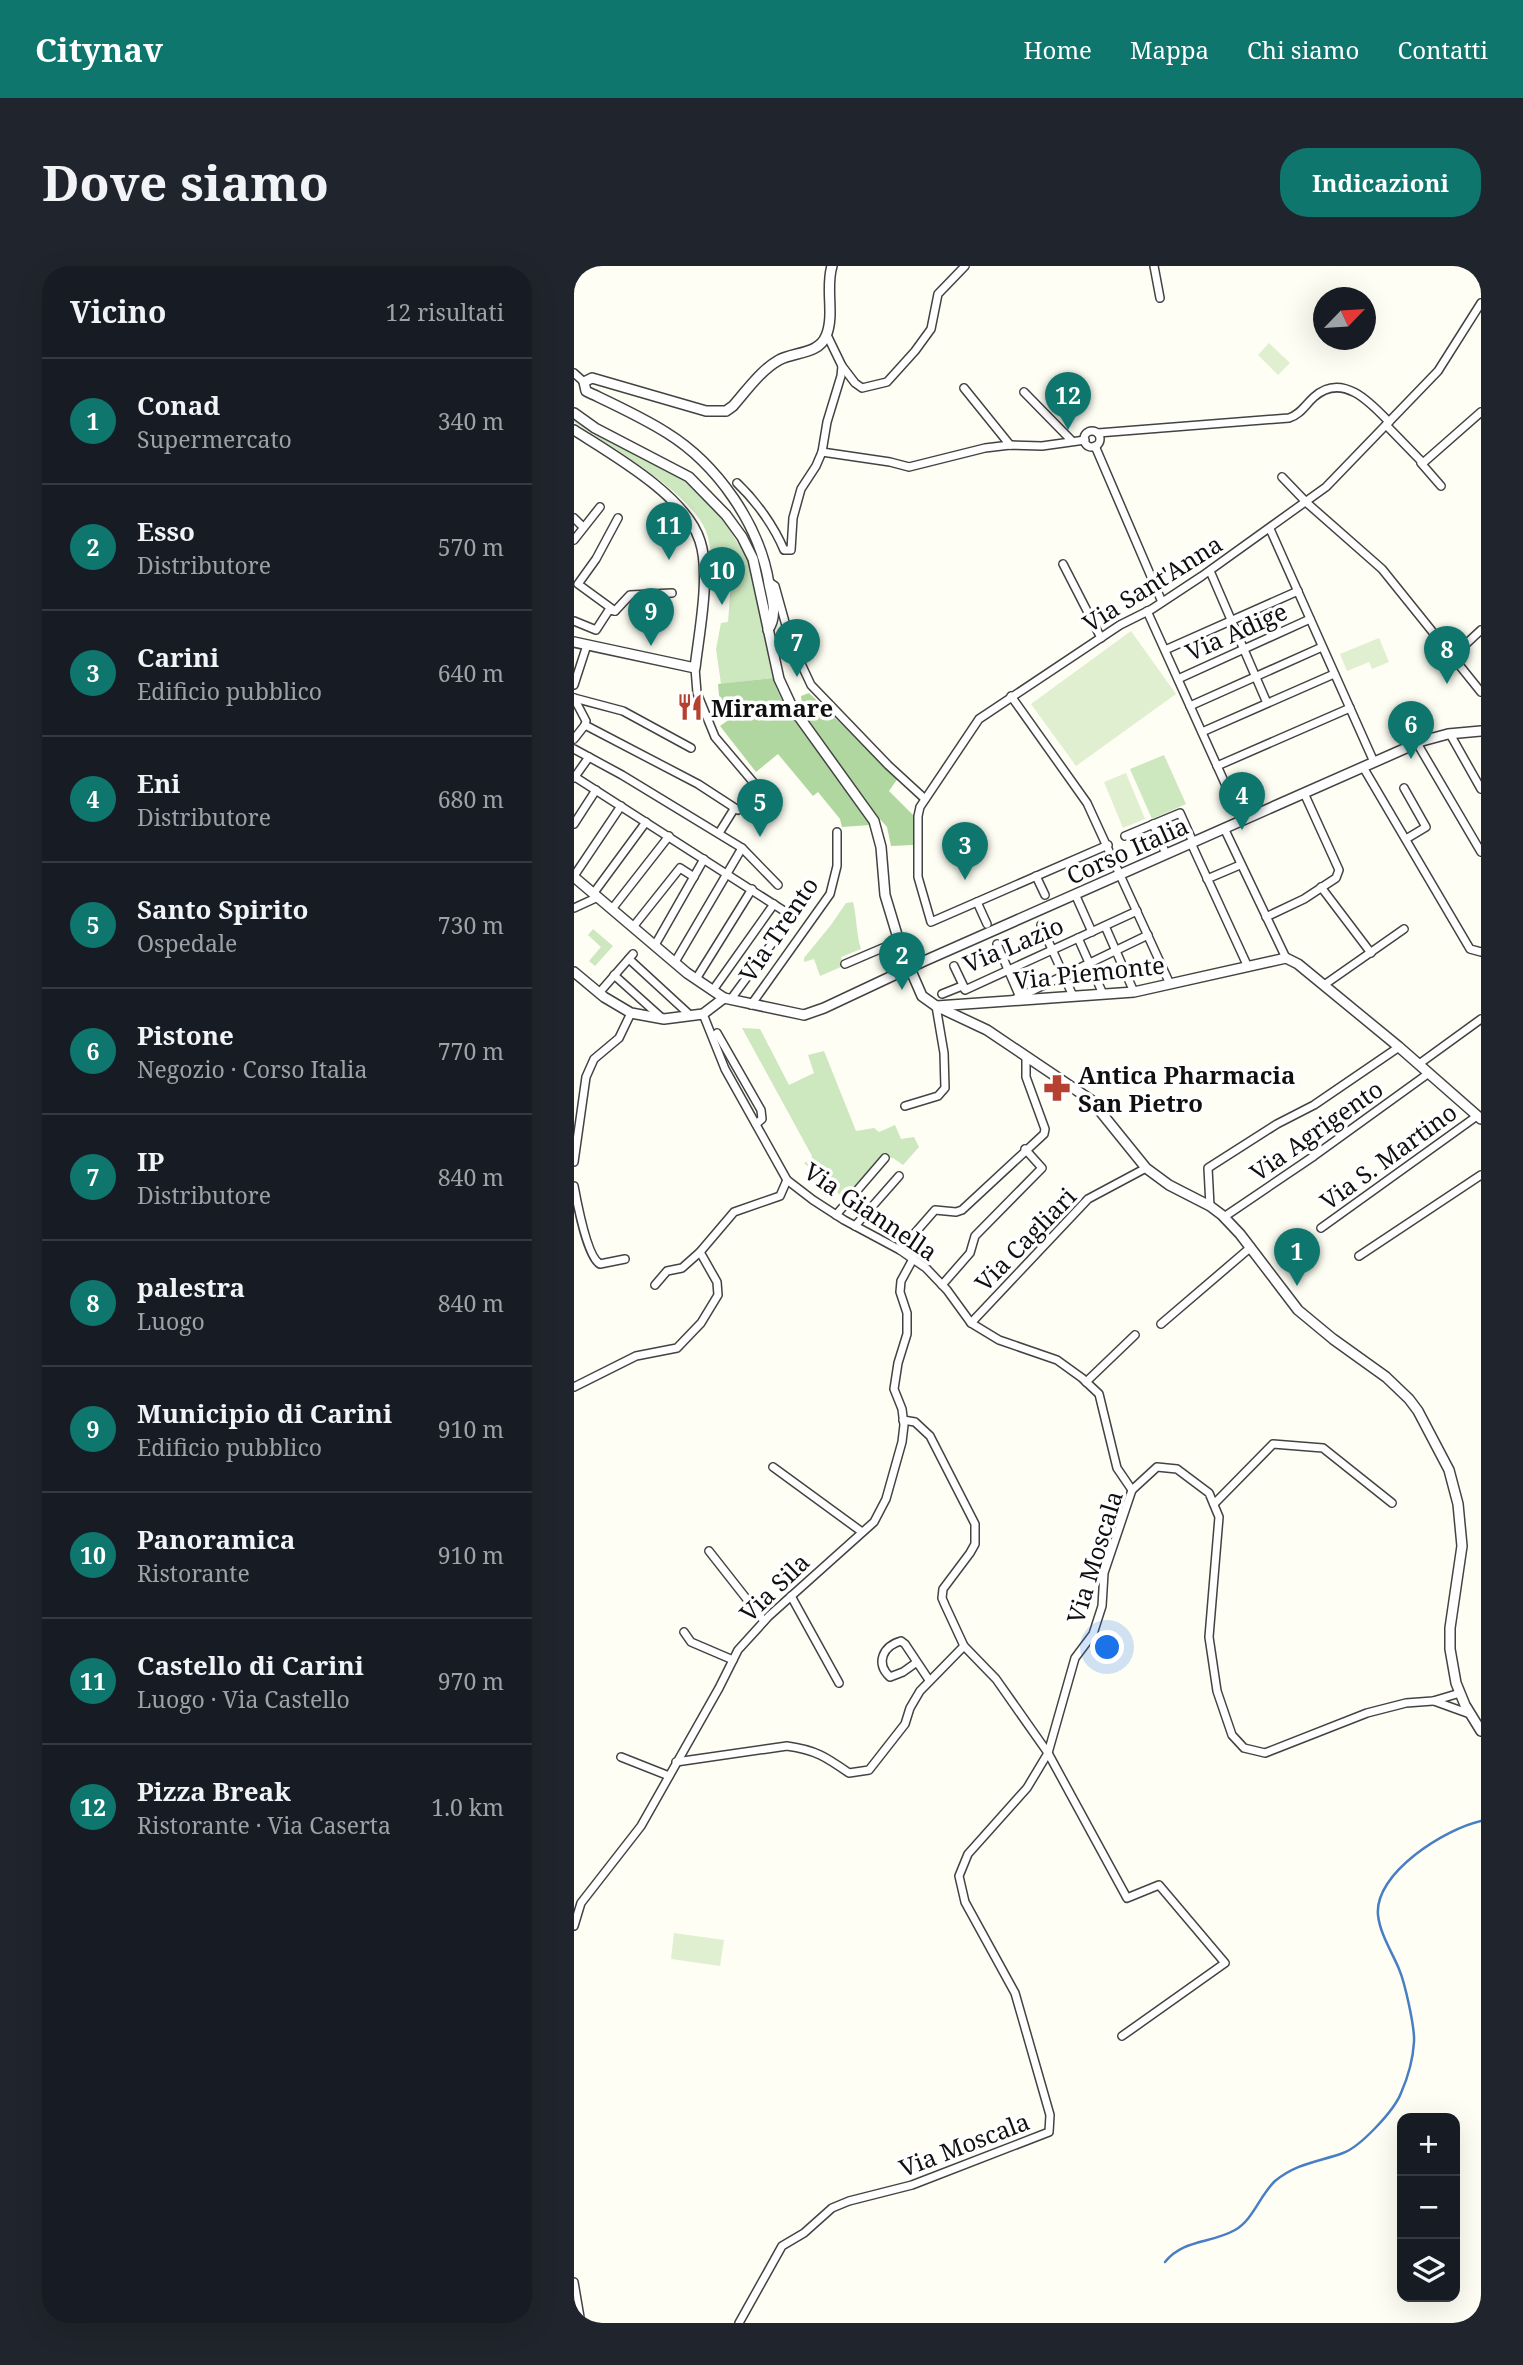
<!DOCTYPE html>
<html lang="it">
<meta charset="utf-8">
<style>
body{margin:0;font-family:"Noto Serif",serif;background:#20242c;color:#f1f3f6}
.controls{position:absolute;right:21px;bottom:21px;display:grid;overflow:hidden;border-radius:14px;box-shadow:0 7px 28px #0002}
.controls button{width:63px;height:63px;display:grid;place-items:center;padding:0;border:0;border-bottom:2px solid #363941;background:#171b24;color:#f1f3f6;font:35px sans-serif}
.compass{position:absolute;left:739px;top:21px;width:63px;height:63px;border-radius:50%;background:#171b24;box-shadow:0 7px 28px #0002;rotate:65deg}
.you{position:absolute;left:534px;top:1382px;width:24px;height:24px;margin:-18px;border:5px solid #fff;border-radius:50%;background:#1a73e8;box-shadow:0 0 0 10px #1a73e833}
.badge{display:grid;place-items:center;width:46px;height:46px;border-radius:50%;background:#0f766e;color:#fff;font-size:23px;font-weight:700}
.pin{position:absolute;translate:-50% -58px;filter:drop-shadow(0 2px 4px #0008)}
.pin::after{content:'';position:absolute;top:37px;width:24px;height:21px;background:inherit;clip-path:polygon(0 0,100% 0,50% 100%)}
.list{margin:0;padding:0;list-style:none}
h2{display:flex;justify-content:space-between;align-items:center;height:91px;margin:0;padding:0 28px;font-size:30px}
h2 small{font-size:23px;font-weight:400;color:#9ea1a6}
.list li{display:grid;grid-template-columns:46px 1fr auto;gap:21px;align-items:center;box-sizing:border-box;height:126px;padding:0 28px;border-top:2px solid #363941}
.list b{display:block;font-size:26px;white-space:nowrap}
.list p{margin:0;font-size:23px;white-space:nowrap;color:#9ea1a6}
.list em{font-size:23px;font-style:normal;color:#9ea1a6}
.icon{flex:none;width:38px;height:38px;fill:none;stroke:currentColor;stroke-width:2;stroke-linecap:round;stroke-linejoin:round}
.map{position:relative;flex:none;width:907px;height:2057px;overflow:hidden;border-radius:28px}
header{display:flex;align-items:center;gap:42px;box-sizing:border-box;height:98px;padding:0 35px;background:#0f766e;color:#fff}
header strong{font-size:33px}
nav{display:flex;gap:38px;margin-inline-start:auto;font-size:24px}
.intro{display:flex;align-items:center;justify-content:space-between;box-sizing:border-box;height:168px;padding:0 42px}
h1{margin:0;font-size:49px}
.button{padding:18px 32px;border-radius:28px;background:#0f766e;color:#fff;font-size:24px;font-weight:700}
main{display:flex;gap:42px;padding:0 42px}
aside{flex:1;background:#171b24;border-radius:28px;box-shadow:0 7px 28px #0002}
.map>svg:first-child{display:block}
.green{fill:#cde7bf}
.forest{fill:#afd79f}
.pitch{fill:#dfefd0}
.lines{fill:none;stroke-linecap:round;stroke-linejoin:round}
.stream{stroke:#487ec4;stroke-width:2.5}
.minor-casing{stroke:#434343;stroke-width:10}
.tertiary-casing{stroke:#434343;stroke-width:12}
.minor{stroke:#fff;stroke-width:7}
.tertiary{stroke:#fff;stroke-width:9}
.labels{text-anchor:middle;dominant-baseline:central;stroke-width:7;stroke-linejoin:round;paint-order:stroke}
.street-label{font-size:24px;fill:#101010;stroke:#fff}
.poi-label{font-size:24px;font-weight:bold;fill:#101010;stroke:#fff;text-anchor:start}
</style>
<header>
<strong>Citynav</strong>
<nav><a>Home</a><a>Mappa</a><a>Chi siamo</a><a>Contatti</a></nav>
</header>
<div class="intro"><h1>Dove siamo</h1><a class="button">Indicazioni</a></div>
<main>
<aside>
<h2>Vicino<small>12 risultati</small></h2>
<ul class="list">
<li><span class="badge">1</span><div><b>Conad</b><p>Supermercato</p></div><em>340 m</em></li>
<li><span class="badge">2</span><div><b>Esso</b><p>Distributore</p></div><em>570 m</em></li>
<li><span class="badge">3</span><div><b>Carini</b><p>Edificio pubblico</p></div><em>640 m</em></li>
<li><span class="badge">4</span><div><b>Eni</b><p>Distributore</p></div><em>680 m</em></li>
<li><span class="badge">5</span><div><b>Santo Spirito</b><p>Ospedale</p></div><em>730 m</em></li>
<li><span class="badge">6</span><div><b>Pistone</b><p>Negozio · Corso Italia</p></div><em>770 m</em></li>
<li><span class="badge">7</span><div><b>IP</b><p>Distributore</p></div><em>840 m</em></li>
<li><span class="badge">8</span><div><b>palestra</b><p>Luogo</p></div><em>840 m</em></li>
<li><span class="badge">9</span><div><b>Municipio di Carini</b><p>Edificio pubblico</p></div><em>910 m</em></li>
<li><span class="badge">10</span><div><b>Panoramica</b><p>Ristorante</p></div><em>910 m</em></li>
<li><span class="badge">11</span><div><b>Castello di Carini</b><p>Luogo · Via Castello</p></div><em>970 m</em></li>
<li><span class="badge">12</span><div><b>Pizza Break</b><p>Ristorante · Via Caserta</p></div><em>1.0 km</em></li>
</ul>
</aside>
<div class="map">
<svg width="907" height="2057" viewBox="0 0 907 2057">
<rect width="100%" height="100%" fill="#fefef4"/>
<g class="green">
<path d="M 0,152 L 113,215 L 131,231 L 149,254 L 174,293 L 199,412 L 147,418 L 142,383 L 147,357 L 154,356 L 157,316 L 151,315 L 152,305 L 146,295 L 141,295 L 138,292 C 136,283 135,273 132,265 C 116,226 36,180 0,156 Z"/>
<polygon points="590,489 612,538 578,553 556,503"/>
<path d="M 279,636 C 283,652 282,667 287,683 L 267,691 L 269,700 L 246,710 L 240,693 L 230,696 L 230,692 L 257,659 L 272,637 Z"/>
<polygon points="19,663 39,680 21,700 15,695 27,681 14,669"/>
<polygon points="168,762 186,763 215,819 240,807 234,789 250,785 282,865 300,862 305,866 321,859 327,873 340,871 345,881 329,899 319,892 311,892 273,935 230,897 237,894 238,890"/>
</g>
<g class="forest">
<path d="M 199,412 C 208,444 234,468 253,495 C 268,516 282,538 296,559 L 268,561 L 266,553 L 244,526 L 239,530 L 204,488 L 182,506 L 146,460 L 156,453 L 145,429 L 144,418 Z"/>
<polygon points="235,427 324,512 315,525 339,549 339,579 317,580 313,561 305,552 226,447 229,445 227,430"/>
</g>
<g class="pitch">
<polygon points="695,77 716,97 704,109 684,89"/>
<polygon points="557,365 602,428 502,500 457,438"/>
<polygon points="805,372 815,396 798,403 795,396 773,405 766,388"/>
<polygon points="552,507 571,553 549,562 530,516"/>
<polygon points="100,1667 150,1674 146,1700 97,1693"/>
</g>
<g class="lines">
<path class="stream" d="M 591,1996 C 610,1973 636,1978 661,1964 C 679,1954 686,1929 701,1915 C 723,1897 744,1896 769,1887 C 786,1881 820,1845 827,1827 C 834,1811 839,1793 840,1776 C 841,1762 831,1717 825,1703 C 818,1686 806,1668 804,1649 C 800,1607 871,1563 907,1555"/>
<defs>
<g id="minor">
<polyline points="580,0 586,32"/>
<polyline points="268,100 281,117 288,122 313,116 341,85 357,63 364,28 391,0"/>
<polyline points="0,107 10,116"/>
<polyline points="390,122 436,179"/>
<polyline points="450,126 498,175"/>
<polyline points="812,159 849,197 907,146"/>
<circle cx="518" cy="173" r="8"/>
<path d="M 524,167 L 715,152 C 727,148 731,139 740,131 C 768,106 796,136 815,156"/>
<polyline points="521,180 588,336"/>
<polyline points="248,186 316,196 335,201 411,182 436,179 468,180 511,174"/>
<polyline points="847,197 867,220"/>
<polyline points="708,211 733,237 808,303 907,426"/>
<path d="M 163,217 C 182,235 200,260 210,284 L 217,284 L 219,252 L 227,223 L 242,200 L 248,186 L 253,156 L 267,110 L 268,100 L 253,69"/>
<polyline points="0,252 9,261"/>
<polyline points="696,263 800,496"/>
<polyline points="0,274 26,241"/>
<polyline points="489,298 527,372"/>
<polyline points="636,305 693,437"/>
<polyline points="195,316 201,320 216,374 237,419 314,499 351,533"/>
<polyline points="41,345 4,318 22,293 44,252"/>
<polyline points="573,345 668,555"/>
<polyline points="0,355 22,364 35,344 41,345 56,329 98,327"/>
<polyline points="591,384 724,325"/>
<polyline points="878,391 907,364"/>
<polyline points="604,413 736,353"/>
<polyline points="0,419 13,379"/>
<polyline points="437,430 513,537 596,718"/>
<polyline points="0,432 49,445 117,482"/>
<polyline points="0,432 12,455 11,459"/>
<polyline points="616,440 748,381"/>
<polyline points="11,459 124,518 164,544 185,523 141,471 123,427 121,402"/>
<polyline points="628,466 760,408"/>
<polyline points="876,468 907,523"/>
<polyline points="0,473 11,459"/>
<polyline points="843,477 907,586"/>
<polyline points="0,483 48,509 168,582 204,619"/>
<polyline points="643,500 776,442"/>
<polyline points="789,501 896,683 907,686"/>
<polyline points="1,511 218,650 157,733"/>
<polyline points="0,512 15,491"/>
<polyline points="830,522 852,561 832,573"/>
<polyline points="0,558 22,524"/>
<polyline points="579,558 592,588"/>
<polyline points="650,562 712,692"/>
<polyline points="145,567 160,543"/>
<polyline points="551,570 606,547 619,576"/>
<polyline points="617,577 674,701"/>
<polyline points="534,579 357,656 344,611 344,550 346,541 405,453 546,359 578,343 628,310 752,221 864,105 907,37"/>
<polyline points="0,610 47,540"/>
<polyline points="462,610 471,629"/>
<polyline points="633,613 666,599"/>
<polyline points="747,621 797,687"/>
<polyline points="19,628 72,556"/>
<polyline points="501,628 518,666"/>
<polyline points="403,636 413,658"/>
<polyline points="0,642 24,631"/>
<polyline points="38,643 95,570"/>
<polyline points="692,651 730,633 762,612 765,604 730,527"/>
<polyline points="467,659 499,730"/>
<polyline points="531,660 560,726"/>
<polyline points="59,661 106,602 120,611"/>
<polyline points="504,672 529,728"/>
<polyline points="423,678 445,729"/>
<polyline points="81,679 130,593"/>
<polyline points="55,693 117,750"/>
<polyline points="101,696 168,582"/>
<polyline points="271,698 325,675"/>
<polyline points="380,700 390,721"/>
<polyline points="40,709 89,753"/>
<polyline points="122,713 178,623"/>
<polyline points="750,719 830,663"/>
<polyline points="139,724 200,638"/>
<polyline points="25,727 59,688"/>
<polyline points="368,728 388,720 391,724 563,645"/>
<polyline points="439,734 574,669"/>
<polyline points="177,739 256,628 263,600 263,566"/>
<polyline points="129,748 151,803 213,914 239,934 270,954 326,984 352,1002 373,1024 397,1057 425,1074 483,1094 508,1112 525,1128 543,1202 558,1224"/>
<polyline points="143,767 187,844 188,853 182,858"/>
<polyline points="845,798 907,753"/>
<polyline points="331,840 364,830 371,822 370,787 362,740"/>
<polyline points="0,896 12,811 20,793 45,772 57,747"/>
<path d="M 0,920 C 3,936 13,991 26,998 L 51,993"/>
<polyline points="636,940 634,902 703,858 740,839 825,781"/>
<polyline points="262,949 311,892"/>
<polyline points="650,951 740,890 855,807"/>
<polyline points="281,960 325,910"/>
<polyline points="747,962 903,850"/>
<polyline points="326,984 361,944 382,946 388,944 470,868 471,863 452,811 452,790"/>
<polyline points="785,990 907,909"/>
<polyline points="81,1019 93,1005 108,1002 126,986 160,946 206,930 213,914"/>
<polyline points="368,1019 396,987 401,970 468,902 451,883"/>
<polyline points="397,1057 514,933 572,902"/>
<polyline points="587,1058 677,981"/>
<polyline points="512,1116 561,1069"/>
<polyline points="0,1121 62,1090 103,1082 127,1057 144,1029 143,1016 126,986"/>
<polyline points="329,1154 341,1156 356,1170 401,1258 401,1278 396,1287 369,1323 368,1332 371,1339 390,1380 422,1413 474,1487 553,1632 585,1619 651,1697 548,1770"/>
<polyline points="199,1201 288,1266"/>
<polyline points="640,1238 699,1178 749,1182 818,1237"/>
<polyline points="135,1285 190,1355"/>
<polyline points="217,1330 265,1417"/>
<polyline points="110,1366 117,1376 159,1394"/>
<path d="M 343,1396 L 329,1406 L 316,1411 C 301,1397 309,1380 327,1375 L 331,1378 L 355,1414"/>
<polyline points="860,1435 896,1448"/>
<polyline points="47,1491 95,1510"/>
<path d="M 102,1496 L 213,1480 C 242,1484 252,1491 275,1507 L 295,1504 L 331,1458 L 336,1442 L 346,1425 L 390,1380"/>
<polyline points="0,1660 7,1637 67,1560 145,1422 164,1384 195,1350 300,1256 312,1233 328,1176 330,1159 328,1143 320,1123 324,1097 333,1068 333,1047 326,1026 327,1015 339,993"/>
<polyline points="0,2016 7,2057"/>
<polyline points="165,2057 208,1980 230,1967 258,1942 275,1935 338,1919 475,1866 476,1849 441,1727 391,1636 385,1610 394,1588 453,1522 474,1487 501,1392 519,1368 528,1340 530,1307 558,1224 583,1201 603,1203 635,1227 645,1251 635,1371 643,1425 658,1469 670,1482 691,1487 793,1447 832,1437 859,1435 886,1427"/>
</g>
<g id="tertiary">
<polyline points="0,147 21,162 115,211 152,249 168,271 179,293 205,413 218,441 300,555 307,581 311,629 327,682 348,730 362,740 413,764 517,834 572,902 595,919 636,940 648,949 666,968 724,1044 759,1073 812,1111 835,1133 844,1145 875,1204 884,1238 888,1280 876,1362 876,1383 882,1417 891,1439 907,1465"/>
<path d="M 0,164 C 39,189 112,230 126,275 C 137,308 125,367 121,402 L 0,376"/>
<path d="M 194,364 C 204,350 198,333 195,318 C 186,259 143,198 93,167 C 68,151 39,138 12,125 L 10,116 L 18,112 L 132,145 L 152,145 L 159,140 C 173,124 187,104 205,94 C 220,86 245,88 252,70 C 261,49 251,22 258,0"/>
<polyline points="0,611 113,707 150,732 230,749 250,742 348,696 848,475 874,468 907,465"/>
<polyline points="0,706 30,731 57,747 90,753 129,748 150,732"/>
<polyline points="363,740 560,726 712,692 724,698 825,781 907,853"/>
</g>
</defs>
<use href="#minor" class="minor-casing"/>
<use href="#tertiary" class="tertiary-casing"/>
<use href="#minor" class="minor"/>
<use href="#tertiary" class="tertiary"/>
</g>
<defs>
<symbol id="restaurant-bare" viewBox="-9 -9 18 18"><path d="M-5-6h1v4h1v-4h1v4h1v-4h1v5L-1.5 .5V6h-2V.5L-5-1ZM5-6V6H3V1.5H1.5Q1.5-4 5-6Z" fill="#b74131" stroke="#fff" stroke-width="2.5" paint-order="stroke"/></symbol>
<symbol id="pharmacy-bare" viewBox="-9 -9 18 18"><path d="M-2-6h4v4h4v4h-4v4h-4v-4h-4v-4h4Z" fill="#b74131" stroke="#fff" stroke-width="2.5" paint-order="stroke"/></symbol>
</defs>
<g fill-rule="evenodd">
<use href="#restaurant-bare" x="97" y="422" width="38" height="38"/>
<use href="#pharmacy-bare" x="464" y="803" width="38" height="38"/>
</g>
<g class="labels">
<g class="street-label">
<text transform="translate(578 317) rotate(-32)">Via Sant'Anna</text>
<text transform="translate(662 365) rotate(-24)">Via Adige</text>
<text transform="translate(553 584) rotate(-24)">Corso Italia</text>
<text transform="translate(204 663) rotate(-56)">Via Trento</text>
<text transform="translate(439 678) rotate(-23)">Via Lazio</text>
<text transform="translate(515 706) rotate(-6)">Via Piemonte</text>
<text transform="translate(742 864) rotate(-35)">Via Agrigento</text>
<text transform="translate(814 890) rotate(-36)">Via S. Martino</text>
<text transform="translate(297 945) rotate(34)">Via Giannella</text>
<text transform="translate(451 973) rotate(-46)">Via Cagliari</text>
<text transform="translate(520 1291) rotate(-73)">Via Moscala</text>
<text transform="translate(200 1321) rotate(-44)">Via Sila</text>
<text transform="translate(390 1878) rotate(-21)">Via Moscala</text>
</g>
<g class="poi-label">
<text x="137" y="441">Miramare</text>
<text x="504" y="808">Antica Pharmacia<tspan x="504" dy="28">San Pietro</tspan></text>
</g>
</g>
</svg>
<div class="controls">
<button>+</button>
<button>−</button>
<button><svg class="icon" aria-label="layers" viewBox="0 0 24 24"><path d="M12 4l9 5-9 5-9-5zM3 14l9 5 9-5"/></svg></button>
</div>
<svg class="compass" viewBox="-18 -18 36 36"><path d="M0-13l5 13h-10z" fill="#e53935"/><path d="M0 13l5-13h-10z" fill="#9ea1a6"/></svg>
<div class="you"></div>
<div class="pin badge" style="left:723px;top:1020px">1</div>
<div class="pin badge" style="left:328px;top:724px">2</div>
<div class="pin badge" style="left:391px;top:614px">3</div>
<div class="pin badge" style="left:668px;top:564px">4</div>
<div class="pin badge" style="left:186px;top:571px">5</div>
<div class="pin badge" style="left:837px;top:493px">6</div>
<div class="pin badge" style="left:223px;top:411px">7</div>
<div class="pin badge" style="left:873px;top:418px">8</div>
<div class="pin badge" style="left:77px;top:380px">9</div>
<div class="pin badge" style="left:148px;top:339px">10</div>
<div class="pin badge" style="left:95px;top:294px">11</div>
<div class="pin badge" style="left:494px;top:164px">12</div>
</div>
</main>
